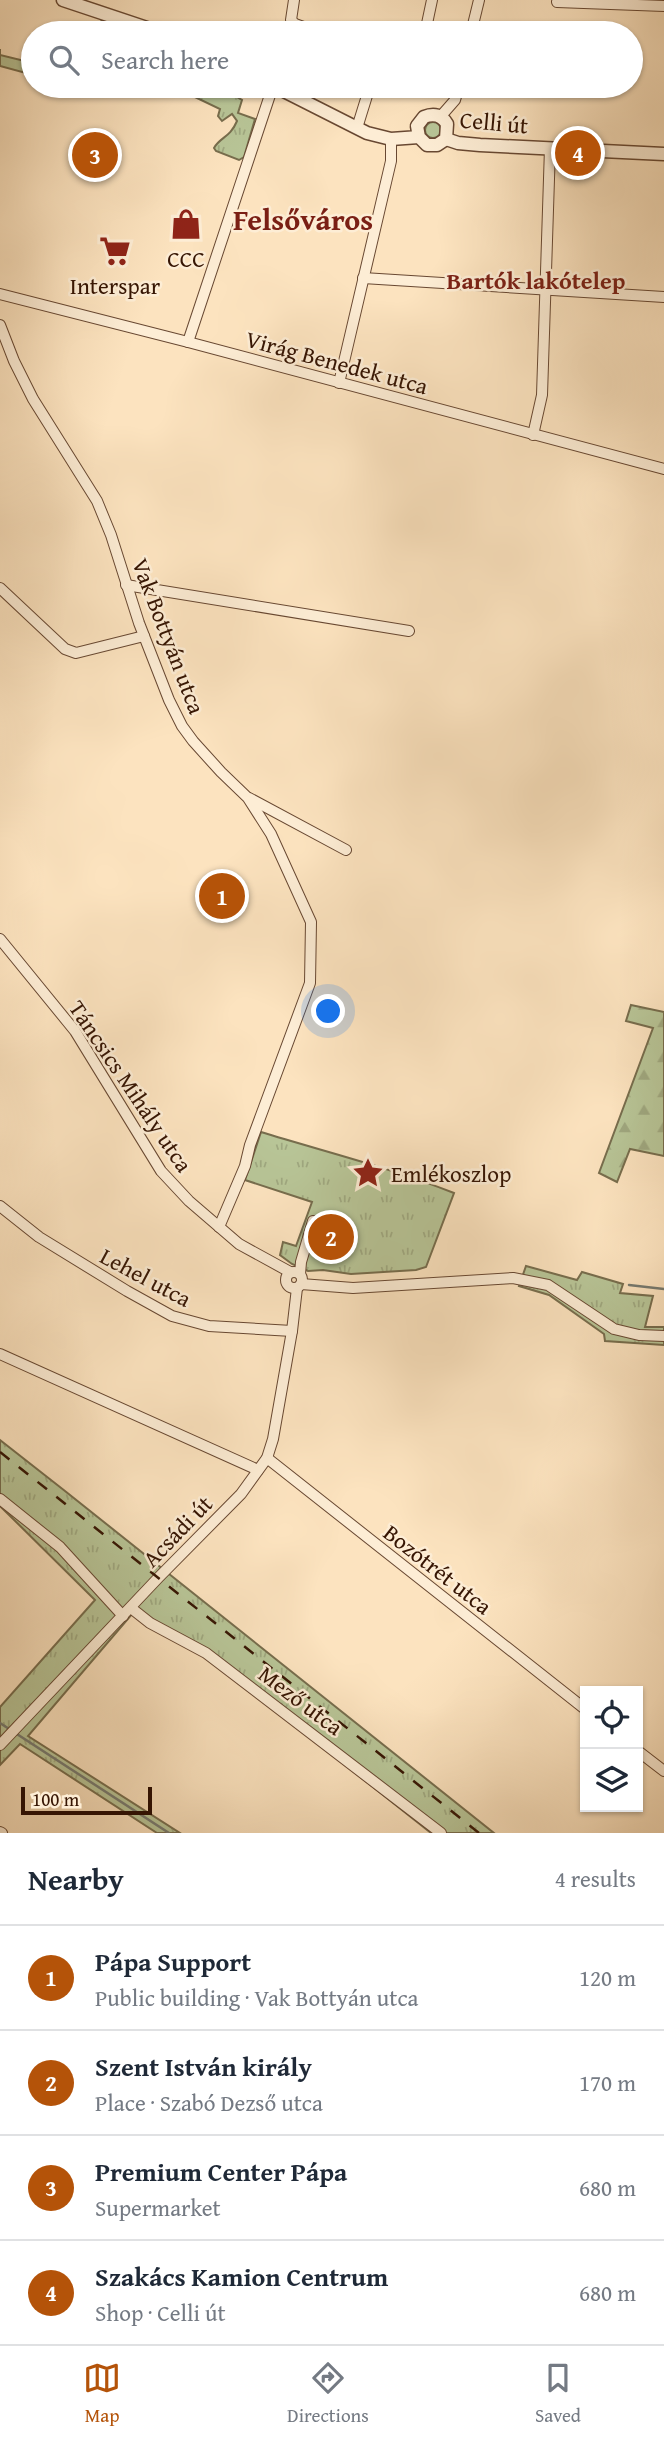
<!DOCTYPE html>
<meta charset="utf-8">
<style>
body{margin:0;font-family:"Gentium Book Plus",serif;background:#f2f2f3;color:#1f2937}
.controls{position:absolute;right:21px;bottom:21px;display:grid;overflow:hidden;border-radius:0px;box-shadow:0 2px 5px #0004}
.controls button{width:63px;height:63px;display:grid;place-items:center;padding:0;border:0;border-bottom:2px solid #e0e1e3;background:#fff;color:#1f2937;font:35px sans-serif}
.scale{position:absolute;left:21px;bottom:18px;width:131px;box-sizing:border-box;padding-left:7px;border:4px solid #361503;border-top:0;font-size:19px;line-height:24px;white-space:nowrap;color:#361503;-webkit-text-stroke:5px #fdedd5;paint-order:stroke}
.you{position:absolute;left:329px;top:1012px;width:24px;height:24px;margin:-18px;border:5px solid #fff;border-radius:50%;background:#1a73e8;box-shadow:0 0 0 10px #1a73e833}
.badge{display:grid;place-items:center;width:46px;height:46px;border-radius:50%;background:#b45309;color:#fff;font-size:23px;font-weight:700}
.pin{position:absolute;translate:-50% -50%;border:4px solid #fff;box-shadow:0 2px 7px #0006}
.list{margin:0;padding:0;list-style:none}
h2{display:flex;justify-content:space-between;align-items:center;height:91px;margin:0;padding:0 28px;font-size:30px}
h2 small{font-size:23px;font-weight:400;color:#747a83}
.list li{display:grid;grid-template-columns:46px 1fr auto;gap:21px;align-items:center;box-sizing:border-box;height:105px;padding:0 28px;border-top:2px solid #e0e1e3}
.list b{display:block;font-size:26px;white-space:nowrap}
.list p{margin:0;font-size:23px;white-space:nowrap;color:#747a83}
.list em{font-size:23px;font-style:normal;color:#747a83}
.icon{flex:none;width:38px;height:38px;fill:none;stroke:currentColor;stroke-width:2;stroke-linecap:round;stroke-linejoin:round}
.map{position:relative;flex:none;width:664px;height:1833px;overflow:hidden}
.search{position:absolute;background:#fff;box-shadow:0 2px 5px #0004;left:21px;right:21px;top:21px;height:77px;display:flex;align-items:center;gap:18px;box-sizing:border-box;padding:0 24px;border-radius:38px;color:#747a83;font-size:26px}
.sheet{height:511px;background:#fff}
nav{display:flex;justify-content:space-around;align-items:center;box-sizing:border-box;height:98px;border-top:2px solid #e0e1e3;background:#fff;font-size:19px;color:#747a83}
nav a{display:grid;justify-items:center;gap:4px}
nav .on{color:#b45309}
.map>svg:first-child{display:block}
.grass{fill:url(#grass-tufts);stroke:#776d4d;stroke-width:2}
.forest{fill:url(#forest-firs);stroke:#776d4d;stroke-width:2}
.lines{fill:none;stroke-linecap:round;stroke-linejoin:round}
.stream{stroke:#767a70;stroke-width:2.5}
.minor-casing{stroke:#684832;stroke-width:12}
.tertiary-casing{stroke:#684832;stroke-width:15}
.minor{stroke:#fdedd5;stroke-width:10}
.tertiary{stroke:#fdedd5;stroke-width:12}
.rail{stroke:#361503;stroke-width:2.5;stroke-dasharray:12 12;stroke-linecap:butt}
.labels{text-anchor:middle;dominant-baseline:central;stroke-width:5;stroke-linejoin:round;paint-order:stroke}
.street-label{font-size:23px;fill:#361503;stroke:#fdedd5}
.poi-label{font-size:23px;fill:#361503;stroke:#fdedd5}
.neighbourhood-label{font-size:24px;font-weight:bold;fill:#7a1f14;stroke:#fdedd5}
.district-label{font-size:30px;font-weight:bold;fill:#7a1f14;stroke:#fdedd5}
</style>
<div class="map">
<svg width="664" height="1833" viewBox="0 0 664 1833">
<defs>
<pattern id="grass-tufts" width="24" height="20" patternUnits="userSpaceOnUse" patternTransform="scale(1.75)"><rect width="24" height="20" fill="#b8c597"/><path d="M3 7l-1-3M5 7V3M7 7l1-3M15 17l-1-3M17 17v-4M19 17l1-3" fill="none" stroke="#9fa880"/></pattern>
<pattern id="forest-firs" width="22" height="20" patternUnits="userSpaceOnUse" patternTransform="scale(1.75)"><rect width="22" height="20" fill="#b8c597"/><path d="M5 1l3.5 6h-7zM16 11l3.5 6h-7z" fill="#9fa880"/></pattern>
</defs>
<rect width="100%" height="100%" fill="#fce3bf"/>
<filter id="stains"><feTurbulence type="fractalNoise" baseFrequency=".00286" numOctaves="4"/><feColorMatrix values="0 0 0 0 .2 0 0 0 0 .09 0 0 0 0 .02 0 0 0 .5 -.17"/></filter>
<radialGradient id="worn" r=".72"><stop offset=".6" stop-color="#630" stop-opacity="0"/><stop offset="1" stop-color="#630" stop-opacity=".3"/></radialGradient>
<g class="grass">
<polygon points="103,18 130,28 133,33 95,33"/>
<polygon points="0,49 0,55 33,63 33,75 0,66"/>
<path d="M 172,86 L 218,86 L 242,100 L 238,113 L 255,119 L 244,157 L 239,160 L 216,151 L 214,148 C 220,137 230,138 237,121 L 232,114 L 222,121 L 218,116 L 220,109 Z"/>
<circle cx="433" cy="130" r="8"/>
<path d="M 261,1132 C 326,1152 391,1168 454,1193 L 426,1267 L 416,1270 L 351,1274 L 323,1270 L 308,1271 L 292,1264 L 280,1255 L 283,1242 L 296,1246 L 312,1202 L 245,1180 Z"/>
<polygon points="526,1266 577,1280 582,1272 623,1284 620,1293 653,1296 645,1327 664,1327 664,1345 605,1341 604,1334 549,1295 519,1286"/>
<polygon points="0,1440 65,1491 494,1833 431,1833 209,1657 132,1614 28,1736 180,1833 157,1833 20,1744 0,1765 0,1707 95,1600 0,1506"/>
</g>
<polygon class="forest" points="631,1005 664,1012 664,1156 630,1149 617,1182 599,1173 653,1028 626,1021"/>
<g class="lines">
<g class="stream">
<polyline points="629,1285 664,1289"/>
<polyline points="0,1723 169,1833"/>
</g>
<defs>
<g id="minor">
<polyline points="294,0 291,20 295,24 320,33"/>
<polyline points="557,2 664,6"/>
<polyline points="425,33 432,0"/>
<polyline points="471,33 479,0"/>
<polyline points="441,116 455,100 459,86"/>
<polyline points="357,128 370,86"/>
<polyline points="363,278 664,297"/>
<polyline points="0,294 188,342 664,469"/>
<polyline points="0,325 14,361 33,399 97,501 111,535 139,623 169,700 182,726 193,741 221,772 248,798 271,834 311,922 310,983 250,1145 245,1166 219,1227"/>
<polyline points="188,342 273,86"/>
<polyline points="339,383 391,161 391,139"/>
<polyline points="533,435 542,395 550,148"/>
<polyline points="126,585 409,631"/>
<polyline points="0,588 65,649 76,653 144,636"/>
<polyline points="249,798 346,850"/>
<polyline points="0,939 75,1031 161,1171 189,1201 239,1244 290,1272"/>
<polyline points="0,1206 39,1237 127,1291 172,1316 209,1326 292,1331"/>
<circle cx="294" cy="1280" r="8"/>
<polyline points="300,1274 301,1262 313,1221"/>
<polyline points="301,1284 353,1288 513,1278 548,1285 614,1329 639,1335 664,1336"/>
<polyline points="0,1354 258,1470"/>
<polyline points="267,1458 585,1709"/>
<polyline points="0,1499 60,1547 123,1616"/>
<polyline points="131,1608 150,1623 206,1653 441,1833"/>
<polyline points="0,1745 159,1577 241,1494 267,1458 273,1439 292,1331 297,1288"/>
<polyline points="638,1751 664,1771"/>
<polyline points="0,1832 2,1833"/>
</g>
<g id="tertiary">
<polyline points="63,0 162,33"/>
<path d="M 274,86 L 367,133 L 391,139 L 419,137 L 427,145 L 437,145 L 446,139 L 447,124 C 442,115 434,113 424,117 L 417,126 L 419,137"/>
<polyline points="446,139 458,143 480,145 664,154"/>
</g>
</defs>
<use href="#minor" class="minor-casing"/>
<use href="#tertiary" class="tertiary-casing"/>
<use href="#minor" class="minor"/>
<use href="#tertiary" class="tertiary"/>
<polyline class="rail" points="0,1452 479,1833"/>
</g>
<defs>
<symbol id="shop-bare" viewBox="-9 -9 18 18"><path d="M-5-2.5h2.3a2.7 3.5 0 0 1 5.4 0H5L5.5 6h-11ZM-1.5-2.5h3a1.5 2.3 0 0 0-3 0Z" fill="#8f2418" stroke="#fdedd5" stroke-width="2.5" paint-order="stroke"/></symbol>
<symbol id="supermarket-bare" viewBox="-9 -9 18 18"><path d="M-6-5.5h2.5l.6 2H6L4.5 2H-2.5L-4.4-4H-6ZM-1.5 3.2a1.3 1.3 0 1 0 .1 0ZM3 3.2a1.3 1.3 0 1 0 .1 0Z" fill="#8f2418" stroke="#fdedd5" stroke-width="2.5" paint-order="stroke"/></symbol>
<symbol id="sight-bare" viewBox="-9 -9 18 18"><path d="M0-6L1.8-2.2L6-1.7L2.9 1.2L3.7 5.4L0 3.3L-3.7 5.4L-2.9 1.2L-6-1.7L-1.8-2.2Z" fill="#8f2418" stroke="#fdedd5" stroke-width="2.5" paint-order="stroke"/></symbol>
</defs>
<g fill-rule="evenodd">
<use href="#shop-bare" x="164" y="202" width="44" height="44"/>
<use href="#supermarket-bare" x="93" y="229" width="44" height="44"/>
<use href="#sight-bare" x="346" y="1151" width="44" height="44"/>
</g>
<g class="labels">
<g class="street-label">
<text transform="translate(494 122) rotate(5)">Celli út</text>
<text transform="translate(337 362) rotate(15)">Virág Benedek utca</text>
<text transform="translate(169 636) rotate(69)">Vak Bottyán utca</text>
<text transform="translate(131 1086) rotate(56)">Táncsics Mihály utca</text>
<text transform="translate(146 1277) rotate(28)">Lehel utca</text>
<text transform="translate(177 1531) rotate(-46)">Acsádi út</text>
<text transform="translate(438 1569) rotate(38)">Bozótrét utca</text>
<text transform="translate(301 1700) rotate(37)">Mező utca</text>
</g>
<g class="poi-label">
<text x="186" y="258">CCC</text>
<text x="115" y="285">Interspar</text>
<text x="391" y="1173" text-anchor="start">Emlékoszlop</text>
</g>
<g class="neighbourhood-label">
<text x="536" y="280">Bartók lakótelep</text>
</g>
<g class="district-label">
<text x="303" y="219">Felsőváros</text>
</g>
</g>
<rect width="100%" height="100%" filter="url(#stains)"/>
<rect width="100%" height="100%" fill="url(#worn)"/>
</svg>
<div class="controls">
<button><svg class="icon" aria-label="locate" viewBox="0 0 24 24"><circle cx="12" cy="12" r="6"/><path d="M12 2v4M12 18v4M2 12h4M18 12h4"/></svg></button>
<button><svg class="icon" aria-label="layers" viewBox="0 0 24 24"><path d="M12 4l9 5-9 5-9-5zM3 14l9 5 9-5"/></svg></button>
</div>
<div class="scale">100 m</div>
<div class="you"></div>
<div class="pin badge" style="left:222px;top:896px">1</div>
<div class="pin badge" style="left:331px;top:1237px">2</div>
<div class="pin badge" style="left:95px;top:155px">3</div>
<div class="pin badge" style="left:578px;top:153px">4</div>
<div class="search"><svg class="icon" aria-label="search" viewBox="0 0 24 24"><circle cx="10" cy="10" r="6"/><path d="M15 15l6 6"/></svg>Search here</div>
</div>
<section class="sheet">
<h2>Nearby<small>4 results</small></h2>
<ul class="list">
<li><span class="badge">1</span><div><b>Pápa Support</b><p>Public building · Vak Bottyán utca</p></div><em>120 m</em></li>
<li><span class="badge">2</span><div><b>Szent István király</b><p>Place · Szabó Dezső utca</p></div><em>170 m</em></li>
<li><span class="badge">3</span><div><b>Premium Center Pápa</b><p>Supermarket</p></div><em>680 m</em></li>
<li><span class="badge">4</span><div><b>Szakács Kamion Centrum</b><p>Shop · Celli út</p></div><em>680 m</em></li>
</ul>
</section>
<nav>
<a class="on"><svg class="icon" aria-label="map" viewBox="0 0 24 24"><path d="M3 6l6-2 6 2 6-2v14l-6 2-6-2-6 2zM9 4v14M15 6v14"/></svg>Map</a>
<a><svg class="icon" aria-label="directions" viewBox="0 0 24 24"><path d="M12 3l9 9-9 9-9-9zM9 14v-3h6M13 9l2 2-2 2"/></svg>Directions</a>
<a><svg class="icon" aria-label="saved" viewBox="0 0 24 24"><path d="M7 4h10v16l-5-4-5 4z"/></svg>Saved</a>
</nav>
